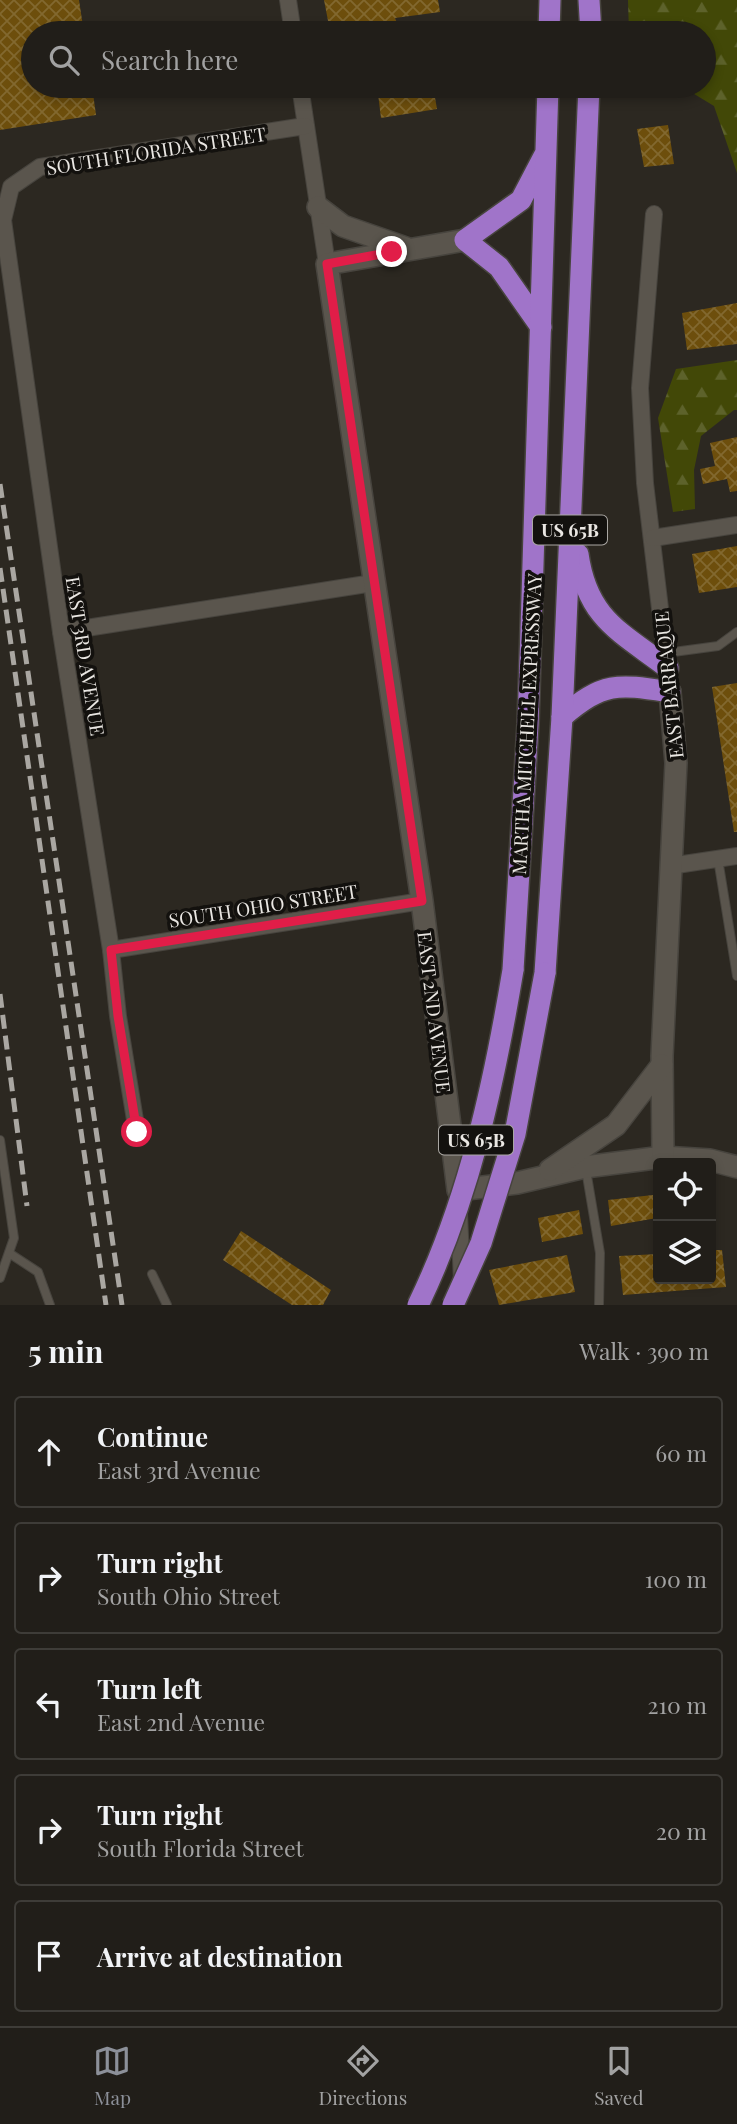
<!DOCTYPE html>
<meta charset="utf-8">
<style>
body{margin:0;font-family:"Playfair Display",serif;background:#292722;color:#f1f3f6}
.controls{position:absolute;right:21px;bottom:21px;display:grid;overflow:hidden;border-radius:7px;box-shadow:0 4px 10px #0003}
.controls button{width:63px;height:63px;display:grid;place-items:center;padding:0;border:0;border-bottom:2px solid #3e3c38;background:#211e19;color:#f1f3f6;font:35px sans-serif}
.stop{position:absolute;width:21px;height:21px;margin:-16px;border:5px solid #e11d48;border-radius:50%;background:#fff}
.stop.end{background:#e11d48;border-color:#fff;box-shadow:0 2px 7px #0008}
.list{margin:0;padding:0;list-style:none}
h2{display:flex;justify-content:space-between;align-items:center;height:91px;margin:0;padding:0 28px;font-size:30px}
h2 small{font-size:23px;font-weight:400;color:#a2a2a2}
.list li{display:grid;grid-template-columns:46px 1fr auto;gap:21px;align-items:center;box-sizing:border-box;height:112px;margin:0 14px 14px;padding:0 14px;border:2px solid #3e3c38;border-radius:7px}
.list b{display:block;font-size:26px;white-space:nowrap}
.list p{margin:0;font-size:23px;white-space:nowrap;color:#a2a2a2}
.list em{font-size:23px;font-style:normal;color:#a2a2a2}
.icon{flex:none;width:38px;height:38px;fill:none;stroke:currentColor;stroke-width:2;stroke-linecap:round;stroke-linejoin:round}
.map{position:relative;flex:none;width:737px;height:1305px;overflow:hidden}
.search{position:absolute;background:#211e19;box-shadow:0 4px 10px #0003;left:21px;right:21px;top:21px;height:77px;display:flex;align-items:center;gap:18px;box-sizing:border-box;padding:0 24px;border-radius:38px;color:#a2a2a2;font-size:26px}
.sheet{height:721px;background:#211e19}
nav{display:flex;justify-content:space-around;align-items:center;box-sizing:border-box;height:98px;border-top:2px solid #3e3c38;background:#211e19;font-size:19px;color:#a2a2a2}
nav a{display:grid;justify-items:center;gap:4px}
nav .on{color:#8c9099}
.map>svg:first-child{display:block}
.forest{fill:url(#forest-firs)}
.building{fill:url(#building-cross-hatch)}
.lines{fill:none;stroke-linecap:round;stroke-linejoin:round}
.service-casing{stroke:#47443e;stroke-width:10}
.minor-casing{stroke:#47443e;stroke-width:18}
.tertiary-casing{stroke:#47443e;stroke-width:24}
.trunk-casing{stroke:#47443e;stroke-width:24}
.service{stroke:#5a554d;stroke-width:8}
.minor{stroke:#5a554d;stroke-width:16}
.tertiary{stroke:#5a554d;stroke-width:21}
.trunk{stroke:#a074c9;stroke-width:21}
.rail{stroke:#aaa7a2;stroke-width:5;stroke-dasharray:14 7;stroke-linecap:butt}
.trunk-bridge-casing{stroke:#47443e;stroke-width:24;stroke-linecap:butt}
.trunk-bridge{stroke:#a074c9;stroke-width:21}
.route{stroke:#e11d48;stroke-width:9}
.labels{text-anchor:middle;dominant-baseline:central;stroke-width:7;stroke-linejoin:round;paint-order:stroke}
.shield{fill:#13110e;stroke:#aaa7a3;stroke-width:2}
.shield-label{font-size:18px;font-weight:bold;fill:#eae7e3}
.street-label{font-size:19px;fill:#eae7e3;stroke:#13110e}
</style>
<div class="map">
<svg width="737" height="1305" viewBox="0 0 737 1305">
<defs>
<pattern id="forest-firs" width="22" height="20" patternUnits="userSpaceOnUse" patternTransform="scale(1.75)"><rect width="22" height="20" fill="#424807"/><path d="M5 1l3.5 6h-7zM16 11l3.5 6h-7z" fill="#5d622b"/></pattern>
<pattern id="building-cross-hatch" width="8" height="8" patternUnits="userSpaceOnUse" patternTransform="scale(1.75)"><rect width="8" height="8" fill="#6d4e0c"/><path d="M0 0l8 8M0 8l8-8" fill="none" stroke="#82682f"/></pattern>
</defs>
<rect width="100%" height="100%" fill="#2c2821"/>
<g class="forest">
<polygon points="628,0 737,0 737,173 714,106 681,86 704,86 704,33 629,33"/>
<polygon points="737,360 737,410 734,410 701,436 694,470 695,509 673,512 658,418 676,369"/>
</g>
<g class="building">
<polygon points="0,0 79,0 84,33 33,33 33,86 92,86 96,115 0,130"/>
<polygon points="324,0 438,0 440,12 395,18 397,23 330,31"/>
<polygon points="377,86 433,86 437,109 381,118"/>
<polygon points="668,125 674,164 644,167 637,129"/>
<polygon points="737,303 737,344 687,350 682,313"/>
<polygon points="737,437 737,491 730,492 727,479 703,484 700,469 715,466 710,443"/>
<polygon points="737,546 737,587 699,593 692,554"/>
<polygon points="737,683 737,832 734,832 712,687"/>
<polygon points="653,1195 657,1218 611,1226 608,1200"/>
<polygon points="579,1210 583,1234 542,1242 538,1218"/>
<polygon points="241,1231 331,1290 323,1305 292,1305 223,1260"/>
<polygon points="711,1250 722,1250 726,1287 623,1295 619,1256 658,1254 658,1279 711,1279"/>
<polygon points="567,1255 575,1292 499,1305 489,1270"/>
</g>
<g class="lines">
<defs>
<g id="service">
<polyline points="666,653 718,646 737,632"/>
<polyline points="718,859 737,976"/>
<polyline points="0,1140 14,1238 0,1278"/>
<polyline points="586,1170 600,1253 599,1305"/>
<polyline points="9,1253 38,1272 50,1305"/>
<polyline points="152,1274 167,1305"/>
</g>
<g id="minor">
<polyline points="288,0 293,33"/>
<polyline points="300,86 327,264"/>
<polyline points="654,214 640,388 645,483 670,692"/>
<polyline points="653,538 737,525"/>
<polyline points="61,632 373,583"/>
<polyline points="670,866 737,856"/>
<polyline points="111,950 422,901"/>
<polyline points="137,1132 118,1016 111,950 61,632 3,220 11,187 40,167 305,126"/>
<polyline points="459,1213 462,1282"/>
</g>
<g id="tertiary">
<polyline points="318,207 343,226 406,248"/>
<polyline points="465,240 327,264 422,901 458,1190 517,1183 585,1167 663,1157 710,1160 737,1167"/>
<polyline points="663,1157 662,1056 676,763 670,692"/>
<polyline points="550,1170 616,1125 662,1065"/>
</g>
<g id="trunk">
<polyline points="589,0 591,33"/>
<polyline points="549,33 550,0"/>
<polyline points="541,327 499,267 465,240 521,200 544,156"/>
<path d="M 578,554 C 587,619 621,632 668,668"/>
<path d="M 562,717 C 604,681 618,684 670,692"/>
<polyline points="513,970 528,724 548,86"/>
<polyline points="545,973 562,717 589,86"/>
</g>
</defs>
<use href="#service" class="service-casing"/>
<use href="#minor" class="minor-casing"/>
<use href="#tertiary" class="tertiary-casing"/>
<use href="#trunk" class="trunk-casing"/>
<use href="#service" class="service"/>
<use href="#minor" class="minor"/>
<use href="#tertiary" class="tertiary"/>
<use href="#trunk" class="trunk"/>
<g class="rail">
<polyline points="0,484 122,1305"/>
<polyline points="0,568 106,1305"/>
<polyline points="0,994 27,1206"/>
</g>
<defs>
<g id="trunk-bridge">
<path d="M 418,1305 C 469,1200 494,1084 513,970"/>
<polyline points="453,1305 481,1243 515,1134 545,973"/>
</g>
</defs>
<use href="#trunk-bridge" class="trunk-bridge-casing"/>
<use href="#trunk-bridge" class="trunk-bridge"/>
</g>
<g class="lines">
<polyline class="route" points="137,1132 118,1016 111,950 422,901 327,264 392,252"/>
</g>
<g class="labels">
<g class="shield">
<rect x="533" y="515.5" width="74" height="29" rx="5"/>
<rect x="439" y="1125.5" width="74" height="29" rx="5"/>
</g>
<g class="shield-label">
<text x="570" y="530">US 65B</text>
<text x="476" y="1140">US 65B</text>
</g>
<g class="street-label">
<text transform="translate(156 150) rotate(-9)">SOUTH FLORIDA STREET</text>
<text transform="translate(86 656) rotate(81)">EAST 3RD AVENUE</text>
<text transform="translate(668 685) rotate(-96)">EAST BARRAQUE</text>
<text transform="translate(526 724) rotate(-87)">MARTHA MITCHELL EXPRESSWAY</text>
<text transform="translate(263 905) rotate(-9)">SOUTH OHIO STREET</text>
<text transform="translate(435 1012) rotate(83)">EAST 2ND AVENUE</text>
</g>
</g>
</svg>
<div class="controls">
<button><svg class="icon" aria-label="locate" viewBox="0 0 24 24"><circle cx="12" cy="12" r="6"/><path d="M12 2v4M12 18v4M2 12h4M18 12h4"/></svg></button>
<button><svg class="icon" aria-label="layers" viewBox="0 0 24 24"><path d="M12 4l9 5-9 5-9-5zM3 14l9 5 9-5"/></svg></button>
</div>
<div class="stop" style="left:137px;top:1132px"></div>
<div class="stop end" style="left:392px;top:252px"></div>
<div class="search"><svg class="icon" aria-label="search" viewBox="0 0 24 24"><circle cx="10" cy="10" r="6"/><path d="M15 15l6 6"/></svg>Search here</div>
</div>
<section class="sheet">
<h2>5 min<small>Walk · 390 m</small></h2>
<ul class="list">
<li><svg class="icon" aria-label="ahead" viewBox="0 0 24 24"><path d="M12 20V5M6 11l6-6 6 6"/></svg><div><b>Continue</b><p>East 3rd Avenue</p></div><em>60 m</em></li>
<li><svg class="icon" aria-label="right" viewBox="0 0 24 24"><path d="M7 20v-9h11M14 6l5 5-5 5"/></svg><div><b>Turn right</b><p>South Ohio Street</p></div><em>100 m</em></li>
<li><svg class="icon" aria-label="left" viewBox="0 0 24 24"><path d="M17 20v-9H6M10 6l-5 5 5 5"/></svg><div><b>Turn left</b><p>East 2nd Avenue</p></div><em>210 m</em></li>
<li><svg class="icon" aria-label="right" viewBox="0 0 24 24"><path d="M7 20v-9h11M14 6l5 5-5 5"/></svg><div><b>Turn right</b><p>South Florida Street</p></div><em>20 m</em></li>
<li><svg class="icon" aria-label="arrive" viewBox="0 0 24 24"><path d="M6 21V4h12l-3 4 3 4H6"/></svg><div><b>Arrive at destination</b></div></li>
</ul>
</section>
<nav>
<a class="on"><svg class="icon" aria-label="map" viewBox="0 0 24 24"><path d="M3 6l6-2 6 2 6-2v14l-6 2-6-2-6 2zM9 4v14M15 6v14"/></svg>Map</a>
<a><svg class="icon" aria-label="directions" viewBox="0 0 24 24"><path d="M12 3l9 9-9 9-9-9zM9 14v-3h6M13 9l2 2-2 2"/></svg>Directions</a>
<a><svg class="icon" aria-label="saved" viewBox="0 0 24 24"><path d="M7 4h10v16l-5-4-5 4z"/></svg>Saved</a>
</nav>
